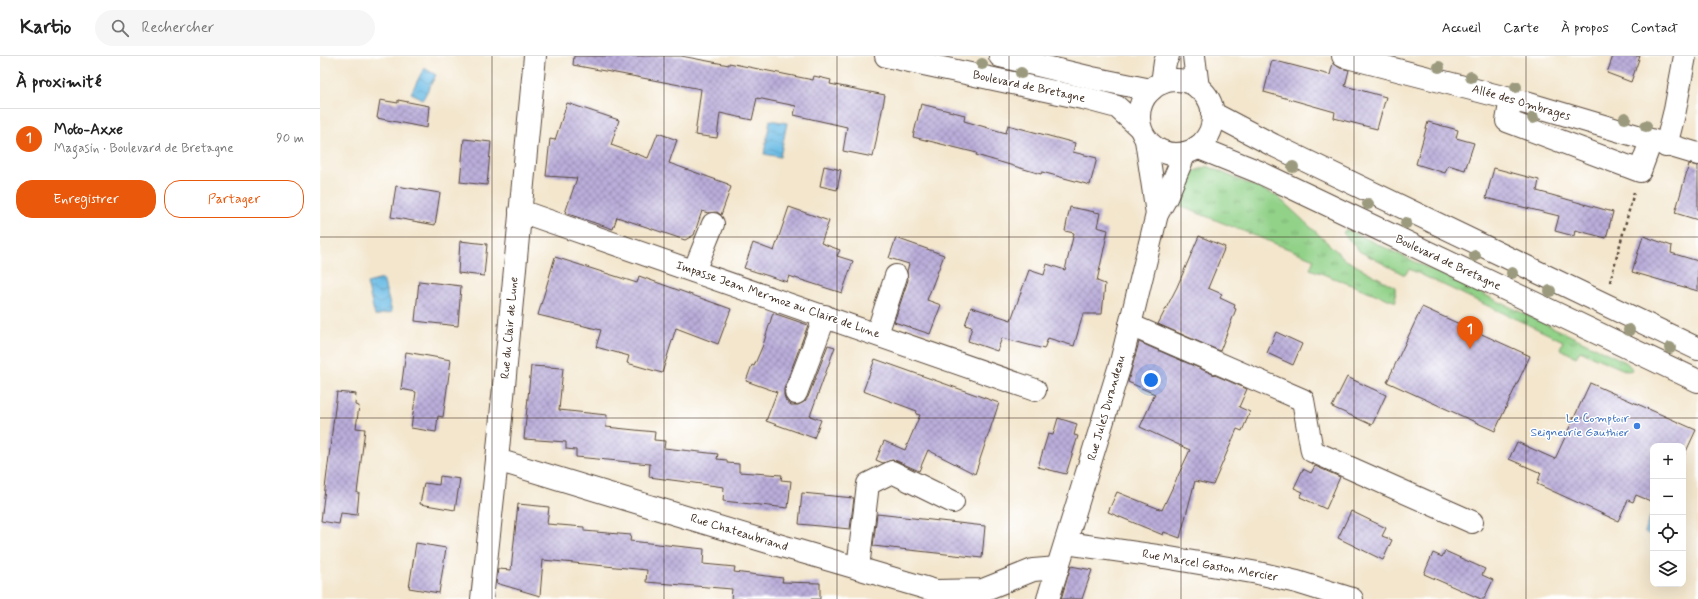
<!DOCTYPE html>
<html lang="fr">
<meta charset="utf-8">
<style>
body{margin:0;font-family:Mynerve,sans-serif;background:#f6f6f6;color:#222}
.controls{position:absolute;right:12px;bottom:12px;display:grid;overflow:hidden;border-radius:8px;box-shadow:0 4px 16px #0002}
.controls button{width:36px;height:36px;display:grid;place-items:center;padding:0;border:0;border-bottom:1px solid #e0e0e0;background:#fff;color:#222;font:20px sans-serif}
.you{position:absolute;left:831px;top:324px;width:14px;height:14px;margin:-10px;border:3px solid #fff;border-radius:50%;background:#1a73e8;box-shadow:0 0 0 6px #1a73e833}
.badge{display:grid;place-items:center;width:26px;height:26px;border-radius:50%;background:#ea580c;color:#fff;font-size:13px;font-weight:700}
.pin{position:absolute;translate:-50% -33px;filter:drop-shadow(0 1px 2px #0008)}
.pin::after{content:'';position:absolute;top:21px;width:14px;height:12px;background:inherit;clip-path:polygon(0 0,100% 0,50% 100%)}
.list{margin:0;padding:0;list-style:none}
h2{display:flex;justify-content:space-between;align-items:center;height:52px;margin:0;padding:0 16px;font-size:17px}
h2 small{font-size:13px;font-weight:400;color:#767676}
.list li{display:grid;grid-template-columns:26px 1fr auto;gap:12px;align-items:center;box-sizing:border-box;height:60px;padding:0 16px;border-top:1px solid #e0e0e0}
.list b{display:block;font-size:15px;white-space:nowrap}
.list p{margin:0;font-size:13px;white-space:nowrap;color:#767676}
.list em{font-size:13px;font-style:normal;color:#767676}
.actions{display:flex;gap:8px;padding:12px 16px}
.actions a{flex:1;padding:9px 0;border:1px solid #ea580c;border-radius:16px;text-align:center;font-size:14px;color:#ea580c}
.actions .main{background:#ea580c;color:#fff}
.icon{flex:none;width:22px;height:22px;fill:none;stroke:currentColor;stroke-width:2;stroke-linecap:round;stroke-linejoin:round}
.map{position:relative;flex:none;width:1378px;height:543px;overflow:hidden}
header{display:flex;align-items:center;gap:24px;box-sizing:border-box;height:56px;padding:0 20px;background:#fff;border-bottom:1px solid #e0e0e0}
header strong{font-size:19px}
nav{display:flex;gap:22px;margin-inline-start:auto;font-size:14px}
.search{width:280px;height:36px;background:#f6f6f6;display:flex;align-items:center;gap:10px;box-sizing:border-box;padding:0 14px;border-radius:22px;color:#767676;font-size:15px}
main{display:flex}
aside{flex:1;background:#fff}
.map>svg:first-child{display:block}
.grass{fill:url(#grass-tufts);stroke:#667e53}
.water{fill:url(#water-waves);stroke:#527282}
.building{fill:url(#building-cross-hatch)}
.lines{fill:none;stroke-linecap:round;stroke-linejoin:round}
.minor-casing{stroke:#574638;stroke-width:24}
.major-casing{stroke:#574638;stroke-width:24}
.path{stroke:#574638;stroke-width:2.5;stroke-dasharray:3 3;stroke-linecap:butt}
.minor{stroke:#fff;stroke-width:22}
.major{stroke:#fff;stroke-width:22}
.tree{fill:#9c9a7e}
.grid{fill:none;stroke:#3b2a1e;stroke-width:1;stroke-opacity:0.55}
.shop-dot{fill:#3f7fe0;stroke:#fff;stroke-width:1.5}
.labels{text-anchor:middle;dominant-baseline:central;stroke-width:3;stroke-linejoin:round;paint-order:stroke}
.street-label{font-size:12px;fill:#3b2a1e;stroke:#fff}
.shop-label{font-size:12px;fill:#366cbe;stroke:#fff;text-anchor:end}
</style>
<header>
<strong>Kartio</strong>
<div class="search"><svg class="icon" aria-label="search" viewBox="0 0 24 24"><circle cx="10" cy="10" r="6"/><path d="M15 15l6 6"/></svg>Rechercher</div>
<nav><a>Accueil</a><a>Carte</a><a>À propos</a><a>Contact</a></nav>
</header>
<main>
<aside>
<h2>À proximité<small></small></h2>
<ul class="list">
<li><span class="badge">1</span><div><b>Moto-Axxe</b><p>Magasin · Boulevard de Bretagne</p></div><em>90 m</em></li>
</ul>
<div class="actions"><a class="main">Enregistrer</a><a>Partager</a></div>
</aside>
<div class="map">
<svg width="1378" height="543" viewBox="0 0 1378 543">
<defs>
<pattern id="grass-tufts" width="24" height="20" patternUnits="userSpaceOnUse"><rect width="24" height="20" fill="#91d188"/><path d="M3 7l-1-3M5 7V3M7 7l1-3M15 17l-1-3M17 17v-4M19 17l1-3" fill="none" stroke="#78aa6f"/></pattern>
<pattern id="water-waves" width="16" height="10" patternUnits="userSpaceOnUse"><rect width="16" height="10" fill="#69bbe5"/><path d="M0 5q4-4 8 0t8 0" fill="none" stroke="#5898b9"/></pattern>
<pattern id="building-cross-hatch" width="8" height="8" patternUnits="userSpaceOnUse"><rect width="8" height="8" fill="#baadda"/><path d="M0 0l8 8M0 8l8-8" fill="none" stroke="#988db0"/></pattern>
</defs>
<rect width="100%" height="100%" fill="#fff"/>
<filter id="ink" filterUnits="userSpaceOnUse"><feTurbulence type="fractalNoise" baseFrequency=".025" numOctaves="2"/><feDisplacementMap in="SourceGraphic" scale="8" xChannelSelector="R" yChannelSelector="G"/><feConvolveMatrix kernelMatrix="1 2 1 2 8 2 1 2 1" color-interpolation-filters="sRGB"/></filter>
<filter id="wash" filterUnits="userSpaceOnUse"><feTurbulence type="fractalNoise" baseFrequency=".012" numOctaves="4" result="noise"/><feDisplacementMap in="SourceGraphic" scale="16" xChannelSelector="R" yChannelSelector="G"/><feGaussianBlur stdDeviation="0.9" result="paint"/><feColorMatrix in="noise" values="0 0 0 0 0 0 0 0 0 0 0 0 0 0 0 0 0 1.4 0 .05"/><feComposite in="paint" operator="in"/></filter>
<g filter="url(#wash)">
<rect width="100%" height="100%" fill="#f3e6cd"/>
<g class="grass">
<polygon points="887,110 957,140 1026,204 1075,231 1076,246 990,213 994,203 860,150 870,119 875,115"/>
<polygon points="1026,173 1306,306 1313,314 1307,315 1260,295 1256,301 1240,293 1243,285 1089,213 1085,219 1039,195 1023,177"/>
</g>
<g class="water">
<polygon points="104,12 116,19 103,43 91,37"/>
<polygon points="450,64 467,67 460,101 444,98"/>
<polygon points="63,223 72,256 55,260 47,227"/>
<polygon points="1331,459 1333,460 1333,480 1324,476"/>
</g>
<g id="blocks">
<g class="building">
<polygon points="254,0 361,0 409,9 409,7 493,24 494,20 511,24 510,28 565,39 553,101 523,95 527,71 474,59 476,50 437,42 432,64 400,57 397,82 375,79 381,33 253,9"/>
<polygon points="1293,0 1320,0 1311,26 1287,17"/>
<polygon points="952,4 1010,19 1013,7 1020,12 1029,14 1025,30 1066,41 1057,73 1014,62 1015,56 944,36"/>
<polygon points="60,44 78,47 78,44 109,50 107,72 57,62"/>
<polygon points="247,47 299,64 291,89 328,102 338,77 357,84 349,107 408,128 407,129 411,131 401,159 397,156 388,157 382,155 374,179 365,184 297,161 293,173 245,157 257,122 226,120 230,83 235,84"/>
<polygon points="601,48 645,59 644,65 686,77 688,69 755,87 753,96 777,102 770,129 722,116 721,118 656,99 657,97 593,81"/>
<polygon points="1108,66 1138,74 1136,82 1154,87 1145,114 1128,109 1125,117 1096,108"/>
<polygon points="144,83 171,86 167,129 140,126"/>
<polygon points="1369,108 1378,110 1378,164 1355,157"/>
<polygon points="504,110 521,114 517,134 500,130"/>
<polygon points="1174,112 1219,124 1217,135 1293,156 1286,182 1255,174 1254,180 1235,175 1239,160 1166,142"/>
<polygon points="76,130 120,137 115,169 71,161"/>
<polygon points="469,151 509,165 501,187 520,194 517,200 533,205 522,237 469,220 467,226 424,212 433,187 454,195"/>
<polygon points="750,151 780,157 777,171 788,174 777,225 785,228 782,258 763,258 754,290 728,282 724,293 682,282 677,295 648,285 652,271 645,269 651,251 691,264 709,214 724,219 727,208 745,214 754,177 745,175"/>
<polygon points="879,180 905,191 888,232 902,238 900,242 915,249 914,252 916,253 900,295 838,268 857,231"/>
<polygon points="1323,180 1352,190 1351,197 1378,205 1378,235 1312,216"/>
<polygon points="576,182 624,199 607,244 621,249 610,278 574,266 588,224 587,215 589,208 569,202"/>
<polygon points="140,185 167,188 164,220 138,217"/>
<polygon points="235,201 317,227 319,220 411,253 398,288 356,272 342,317 307,307 309,300 276,291 281,274 218,259"/>
<polygon points="99,225 141,230 138,270 95,265"/>
<polygon points="1102,251 1210,300 1175,375 1067,326"/>
<polygon points="453,257 488,269 464,333 464,339 466,345 471,349 478,349 484,346 488,341 508,289 515,291 490,360 501,364 494,382 446,365 457,336 426,325 432,309 434,310 443,289"/>
<polygon points="956,276 982,288 973,309 947,297"/>
<polygon points="819,286 927,333 919,351 930,356 922,375 917,373 893,429 875,425 860,482 844,476 843,479 788,456 797,436 842,454 870,394 820,371 835,338 808,326"/>
<polygon points="86,296 131,304 123,361 118,360 116,376 91,372 96,336 81,333"/>
<polygon points="555,303 679,347 655,418 608,394 599,415 577,405 572,404 563,407 556,404 564,385 585,394 600,359 596,358 597,355 543,335"/>
<polygon points="211,310 243,312 239,354 287,359 286,371 335,376 334,384 345,385 344,392 398,398 397,403 407,404 407,407 419,408 419,416 462,419 461,424 471,425 468,452 403,445 404,431 329,421 330,408 256,401 256,394 246,393 246,386 204,383"/>
<polygon points="1027,321 1066,339 1052,369 1012,351"/>
<polygon points="1270,327 1376,374 1363,402 1363,390 1333,390 1333,446 1316,439 1313,446 1308,444 1298,465 1217,428 1221,417 1189,403 1197,386 1235,403"/>
<polygon points="17,336 36,338 35,349 39,350 36,372 45,373 37,437 39,437 37,459 21,457 19,468 1,465"/>
<polygon points="738,362 757,368 754,379 758,380 746,418 718,411 728,378 733,379"/>
<polygon points="995,410 1020,421 1006,453 980,441 983,436 974,432 983,413 991,417"/>
<polygon points="120,420 140,423 135,454 100,448 104,427 119,429"/>
<polygon points="482,437 534,442 530,473 479,468"/>
<polygon points="198,448 229,451 227,468 264,471 264,475 311,479 310,485 384,493 383,508 415,511 414,516 463,522 462,526 500,527 500,543 411,543 412,533 326,526 327,514 223,504 220,540 176,527 178,513 191,514"/>
<polygon points="1031,455 1066,472 1062,480 1072,484 1063,504 1018,482"/>
<polygon points="557,458 665,470 662,502 553,490"/>
<polygon points="96,487 126,492 119,537 89,532"/>
<polygon points="1125,495 1165,513 1162,519 1173,524 1164,543 1161,543 1104,518 1113,497 1122,501"/>
<polygon points="751,510 772,514 762,543 741,543"/>
</g>
</g>
</g>
<g filter="url(#ink)">
<use href="#blocks" fill-opacity="0" stroke="#574638" stroke-width="1"/>
<g class="lines">
<defs>
<g id="minor">
<polyline points="874,0 878,32"/>
<polyline points="1023,0 1206,47 1378,98"/>
<polyline points="842,27 845,6 848,0"/>
<polyline points="1191,43 1187,65 1320,115 1331,85"/>
<polyline points="826,84 837,158"/>
<polyline points="1346,90 1355,54 1365,0"/>
<polyline points="200,155 715,334"/>
<polyline points="374,215 393,168"/>
<polyline points="810,269 983,344 992,395 1152,466"/>
<polyline points="557,278 576,220"/>
<polyline points="476,337 505,260"/>
<polyline points="177,404 448,486 616,535 663,534 713,514 738,512"/>
<polyline points="746,487 844,501 938,517 977,526 1032,543"/>
<polyline points="538,512 548,428 572,416 633,446"/>
<polyline points="162,543 177,404 215,0"/>
<polyline points="728,543 801,306 837,158 846,142 865,97"/>
</g>
<g id="major">
<polyline points="566,0 767,43 797,51 820,72"/>
<polyline points="680,0 772,22 831,34"/>
<circle cx="856" cy="61" r="37"/>
<polyline points="892,57 953,89 1378,293"/>
<polyline points="877,91 939,116 1378,325"/>
</g>
</defs>
<use href="#minor" class="minor-casing"/>
<use href="#major" class="major-casing"/>
<polyline class="path" points="1290,226 1314,136"/>
<use href="#minor" class="minor"/>
<use href="#major" class="major"/>
</g>
<g class="tree">
<circle cx="662" cy="8" r="6"/>
<circle cx="1119" cy="11" r="6"/>
<circle cx="701" cy="17" r="6"/>
<circle cx="1151" cy="21" r="6"/>
<circle cx="1196" cy="31" r="6"/>
<circle cx="1213" cy="62" r="6"/>
<circle cx="1305" cy="62" r="6"/>
<circle cx="1326" cy="70" r="6"/>
<circle cx="973" cy="111" r="6"/>
<circle cx="1048" cy="148" r="6"/>
<circle cx="1086" cy="167" r="6"/>
<circle cx="1155" cy="200" r="6"/>
<circle cx="1192" cy="217" r="6"/>
<circle cx="1230" cy="235" r="6"/>
<circle cx="1309" cy="274" r="6"/>
<circle cx="1350" cy="292" r="6"/>
</g>
</g>
<path class="grid" d="M 172,0 L 172,543M 344,0 L 344,543M 517,0 L 517,543M 689,0 L 689,543M 861,0 L 861,543M 1034,0 L 1034,543M 1206,0 L 1206,543M 0,181 L 1378,181M 0,362 L 1378,362"/>
<circle class="shop-dot" cx="1317" cy="370" r="4"/>
<g class="labels">
<g class="street-label">
<text transform="translate(709 31) rotate(12)">Boulevard de Bretagne</text>
<text transform="translate(1201 47) rotate(16)">Allée des Ombrages</text>
<text transform="translate(1128 207) rotate(25)">Boulevard de Bretagne</text>
<text transform="translate(458 244) rotate(19)">Impasse Jean Mermoz au Claire de Lune</text>
<text transform="translate(190 272) rotate(-85)">Rue du Clair de Lune</text>
<text transform="translate(787 352) rotate(-74)">Rue Jules Durandeau</text>
<text transform="translate(419 477) rotate(17)">Rue Chateaubriand</text>
<text transform="translate(890 510) rotate(10)">Rue Marcel Gaston Mercier</text>
</g>
<g class="shop-label">
<text x="1309" y="363">Le Comptoir<tspan x="1309" dy="14">Seigneurie Gauthier</tspan></text>
</g>
</g>
</svg>
<div class="controls">
<button>+</button>
<button>−</button>
<button><svg class="icon" aria-label="locate" viewBox="0 0 24 24"><circle cx="12" cy="12" r="6"/><path d="M12 2v4M12 18v4M2 12h4M18 12h4"/></svg></button>
<button><svg class="icon" aria-label="layers" viewBox="0 0 24 24"><path d="M12 4l9 5-9 5-9-5zM3 14l9 5 9-5"/></svg></button>
</div>
<div class="you"></div>
<div class="pin badge" style="left:1150px;top:293px">1</div>
</div>
</main>
